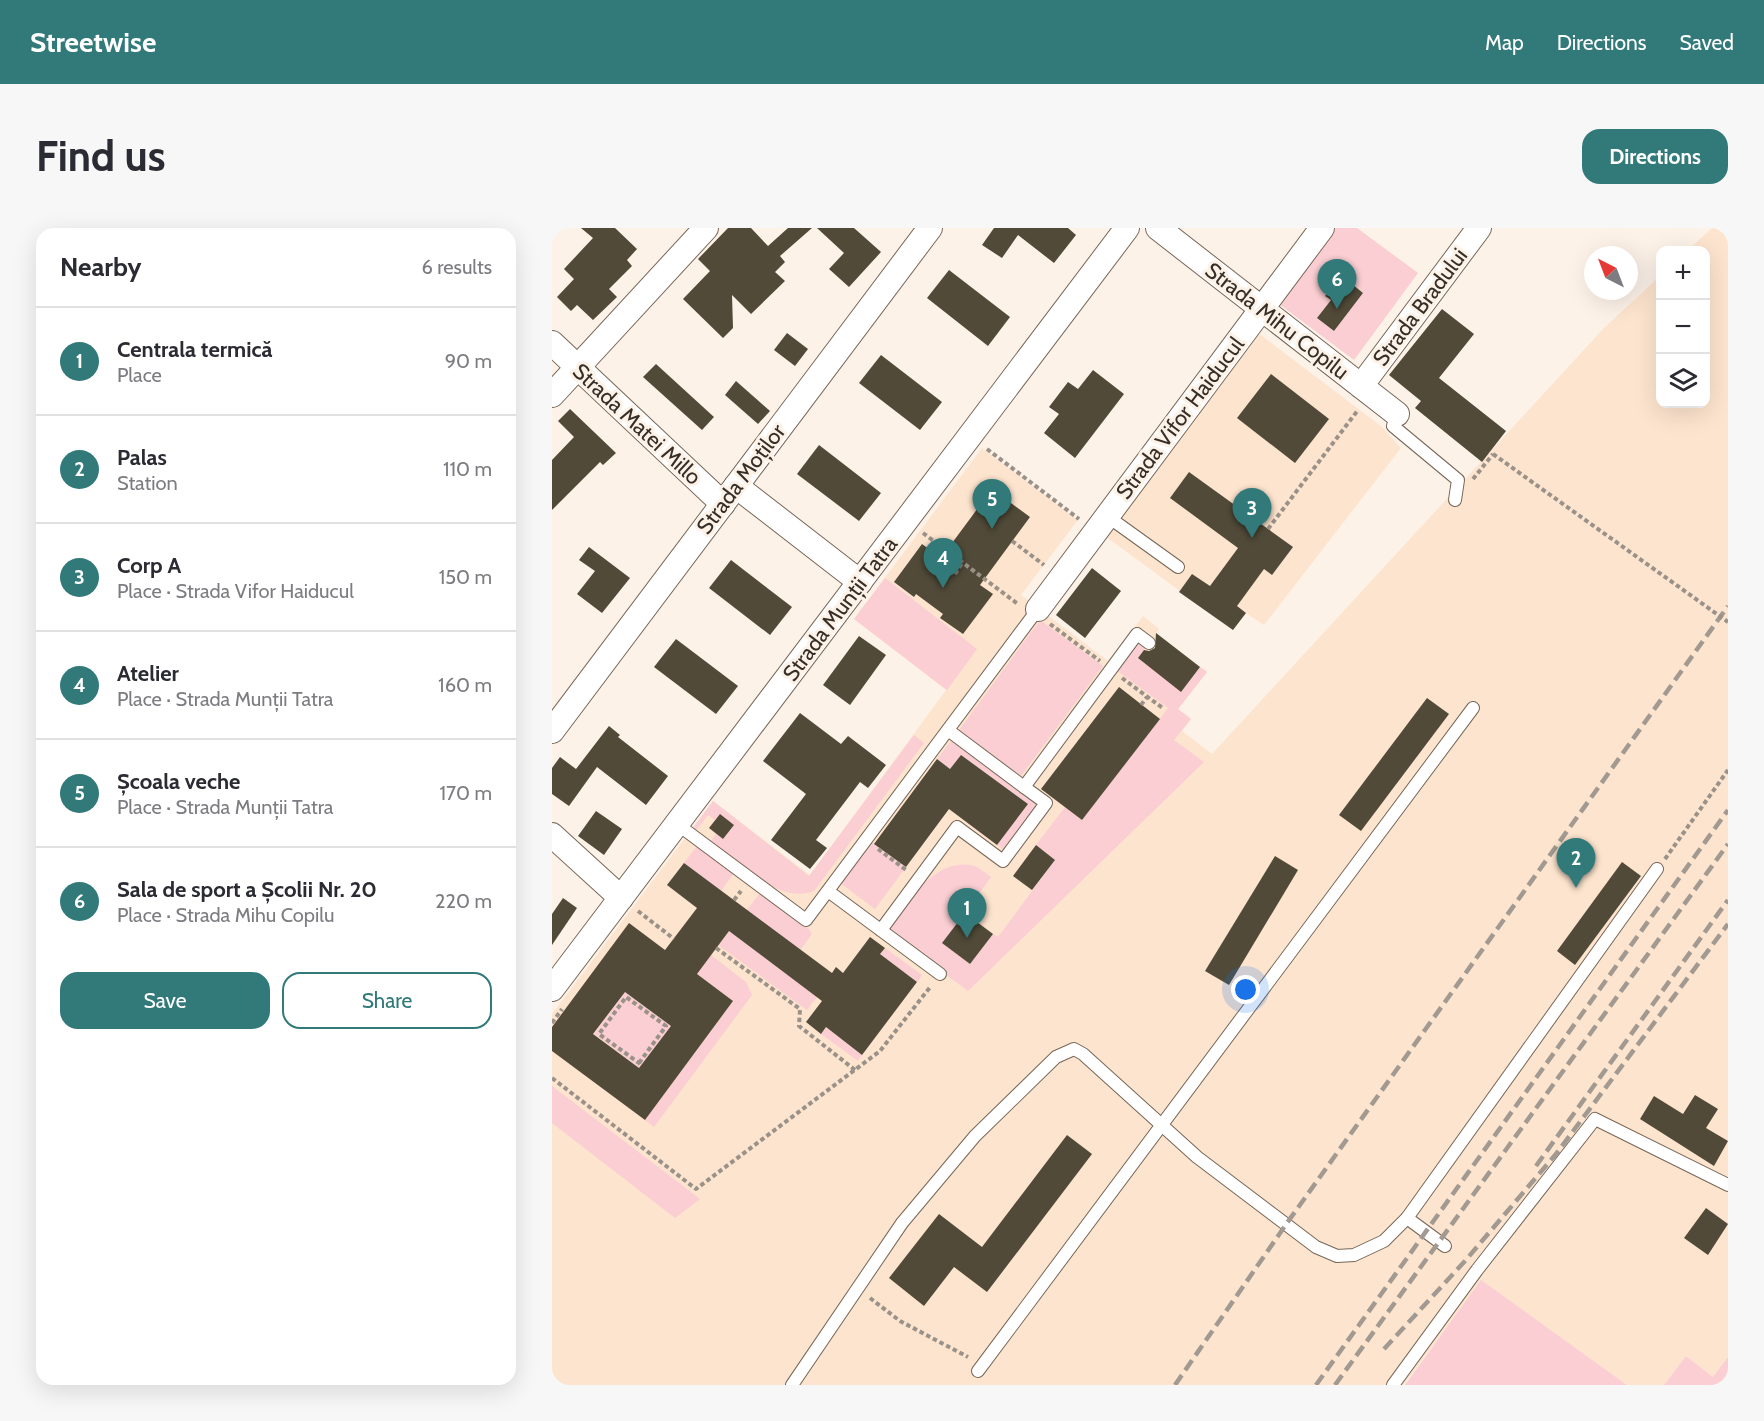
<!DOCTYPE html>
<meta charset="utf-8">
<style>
body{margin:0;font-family:Cabin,sans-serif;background:#f7f7f7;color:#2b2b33}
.controls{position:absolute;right:18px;top:18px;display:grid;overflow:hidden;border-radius:12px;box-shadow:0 6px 24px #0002}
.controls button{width:54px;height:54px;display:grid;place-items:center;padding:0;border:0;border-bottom:2px solid #e1e1e2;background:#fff;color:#2b2b33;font:30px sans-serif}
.compass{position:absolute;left:1032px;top:18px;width:54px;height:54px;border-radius:50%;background:#fff;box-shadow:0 6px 24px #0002;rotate:318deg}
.you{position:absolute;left:694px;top:762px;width:21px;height:21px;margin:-15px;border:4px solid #fff;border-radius:50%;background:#1a73e8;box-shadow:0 0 0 9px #1a73e833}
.badge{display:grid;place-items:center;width:39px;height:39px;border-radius:50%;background:#317a79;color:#fff;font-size:20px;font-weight:700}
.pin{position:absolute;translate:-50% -50px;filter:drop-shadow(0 2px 3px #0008)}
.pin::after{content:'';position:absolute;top:32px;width:21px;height:18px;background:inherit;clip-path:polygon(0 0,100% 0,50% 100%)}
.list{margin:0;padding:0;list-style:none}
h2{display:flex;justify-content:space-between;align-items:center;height:78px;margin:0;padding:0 24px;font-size:26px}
h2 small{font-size:20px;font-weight:400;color:#7c7c81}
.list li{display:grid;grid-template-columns:39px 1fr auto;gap:18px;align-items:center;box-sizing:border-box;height:108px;padding:0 24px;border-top:2px solid #e1e1e2}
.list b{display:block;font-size:22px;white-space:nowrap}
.list p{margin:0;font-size:20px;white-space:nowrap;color:#7c7c81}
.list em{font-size:20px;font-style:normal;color:#7c7c81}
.actions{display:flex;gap:12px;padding:18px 24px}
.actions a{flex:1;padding:14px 0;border:2px solid #317a79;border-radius:18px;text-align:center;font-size:21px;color:#317a79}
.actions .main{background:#317a79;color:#fff}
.icon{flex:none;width:33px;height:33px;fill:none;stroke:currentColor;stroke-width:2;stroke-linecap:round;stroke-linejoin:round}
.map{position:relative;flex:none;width:1176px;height:1157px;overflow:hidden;border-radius:18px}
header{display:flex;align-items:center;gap:36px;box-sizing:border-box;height:84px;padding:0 30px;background:#317a79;color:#fff}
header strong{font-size:28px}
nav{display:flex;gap:33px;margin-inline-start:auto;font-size:21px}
.intro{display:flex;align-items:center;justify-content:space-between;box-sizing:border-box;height:144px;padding:0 36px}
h1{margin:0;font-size:42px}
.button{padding:15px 27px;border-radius:18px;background:#317a79;color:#fff;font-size:21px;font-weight:700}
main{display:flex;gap:36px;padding:0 36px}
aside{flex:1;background:#fff;border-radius:18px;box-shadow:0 6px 24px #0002}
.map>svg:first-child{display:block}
.built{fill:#fde4ce}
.green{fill:#faced2;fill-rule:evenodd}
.building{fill:#514a38;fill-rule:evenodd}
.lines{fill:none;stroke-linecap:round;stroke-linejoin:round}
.lane-casing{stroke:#776758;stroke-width:14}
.street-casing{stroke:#776758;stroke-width:26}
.path{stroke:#9a9188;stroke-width:4;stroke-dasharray:4.5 3;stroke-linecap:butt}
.lane{stroke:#fff;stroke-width:12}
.street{stroke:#fff;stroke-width:24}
.rail{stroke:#a29991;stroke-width:4.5;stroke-dasharray:12 6;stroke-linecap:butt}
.path-bridge{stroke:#9a9188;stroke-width:4;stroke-dasharray:4.5 3;stroke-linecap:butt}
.labels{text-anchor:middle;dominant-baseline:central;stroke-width:6;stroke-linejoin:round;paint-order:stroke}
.street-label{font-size:22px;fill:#362f28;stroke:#fdf2e8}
</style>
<header>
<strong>Streetwise</strong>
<nav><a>Map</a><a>Directions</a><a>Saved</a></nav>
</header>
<div class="intro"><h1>Find us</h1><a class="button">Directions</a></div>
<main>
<aside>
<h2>Nearby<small>6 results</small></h2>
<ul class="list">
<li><span class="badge">1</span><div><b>Centrala termică</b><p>Place</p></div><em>90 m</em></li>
<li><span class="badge">2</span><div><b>Palas</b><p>Station</p></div><em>110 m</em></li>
<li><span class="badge">3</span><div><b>Corp A</b><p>Place · Strada Vifor Haiducul</p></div><em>150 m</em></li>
<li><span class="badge">4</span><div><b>Atelier</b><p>Place · Strada Munții Tatra</p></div><em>160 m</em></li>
<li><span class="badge">5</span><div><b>Școala veche</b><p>Place · Strada Munții Tatra</p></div><em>170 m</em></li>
<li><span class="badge">6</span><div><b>Sala de sport a Școlii Nr. 20</b><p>Place · Strada Mihu Copilu</p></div><em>220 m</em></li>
</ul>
<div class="actions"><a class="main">Save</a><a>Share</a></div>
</aside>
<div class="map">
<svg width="1176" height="1157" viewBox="0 0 1176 1157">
<rect width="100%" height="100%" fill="#fdf2e8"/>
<g class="built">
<polygon points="1160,0 1176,0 1176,1129 1161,1149 1134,1128 1112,1157 1075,1157 929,1053 852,1157 0,1157 0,786 161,573 258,647 394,462 302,391 430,220 526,292 469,367 556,433 591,388 607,401 605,405 655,444 626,481 639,491 630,503 660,526 1052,100 1108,48 1108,176 1154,176 1154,22 1136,22"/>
<polygon points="706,105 829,198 849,220 712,397 694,385 681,402 553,308"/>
</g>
<g class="green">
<path d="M 784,0 L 805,0 L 866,45 L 802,132 L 727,76 ZM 789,47 L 811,65 L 782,103 L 765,90 L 779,72 L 773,68 Z"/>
<polygon points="333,350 425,421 395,462 302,391"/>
<polygon points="488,392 551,438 469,548 407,502"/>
<path d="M 585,415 L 593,420 L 586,430 L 629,463 L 648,439 L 655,444 L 626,481 L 639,491 L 622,512 L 652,534 L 416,763 L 335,703 C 355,677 379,631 419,637 C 426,638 433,645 439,649 L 391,715 L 418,736 L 441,706 L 446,709 L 503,632 L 484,617 L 513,579 L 530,592 L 616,480 L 564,442 Z"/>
<path d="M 362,507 L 372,515 L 262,663 C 226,677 187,634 159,613 L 164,606 L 171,611 L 182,597 L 168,586 L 163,592 L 156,587 L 143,604 L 140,601 L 161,573 L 257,648 Z"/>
<polygon points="400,512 489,578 454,624 445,617 476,576 409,527 398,541 385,531"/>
<polygon points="318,613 354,639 323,681 287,654"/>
<polygon points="145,618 182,645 169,663 132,635"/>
<polygon points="208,665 257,701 260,706 248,722 195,682"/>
<polygon points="177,703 265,769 255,782 166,717"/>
<polygon points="333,720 370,747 365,754 328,726"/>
<polygon points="159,727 194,754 200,767 102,899 93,892 181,773 145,746"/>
<polygon points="73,764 119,798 87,840 42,806"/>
<polygon points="274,799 310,827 306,833 269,806"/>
<polygon points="0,858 148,971 123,990 0,895"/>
<polygon points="929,1052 1075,1157 853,1157"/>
<polygon points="1134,1128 1161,1149 1176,1129 1176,1157 1112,1157"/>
</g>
<g class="building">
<polygon points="29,0 63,0 85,21 75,32 80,38 57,61 65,69 41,92 25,77 19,83 5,69 22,51 12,41 41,10"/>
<polygon points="176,0 199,0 216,18 236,0 260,0 228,28 233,34 223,44 233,53 199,86 180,67 181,100 171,110 131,71 158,43 146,31"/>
<polygon points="265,0 302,0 329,24 297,59 277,41 292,25"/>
<polygon points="442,0 516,0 524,7 502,35 466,7 450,30 430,17"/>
<polygon points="397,42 458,89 436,118 375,70"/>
<polygon points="789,47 811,65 782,103 765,90 779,72 773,68"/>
<polygon points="890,81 922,106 887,150 954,203 930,234 863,180 869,173 837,147"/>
<polygon points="235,105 256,121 243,138 222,122"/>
<polygon points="329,127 390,174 368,202 307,155"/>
<polygon points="104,136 162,189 150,202 91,149"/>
<polygon points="541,142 572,166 523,230 492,205 507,186 497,179 516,154 526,161"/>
<polygon points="719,146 777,191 743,235 685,190"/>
<polygon points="184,153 218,183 206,196 173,167"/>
<polygon points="18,181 64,225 51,237 48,234 0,282 0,232 22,209 6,193"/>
<polygon points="267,217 329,265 307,293 245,246"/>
<polygon points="637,244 741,319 720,347 712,341 685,378 694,385 681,402 627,364 640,346 658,358 686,320 618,270"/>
<polygon points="440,261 478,289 428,357 441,366 411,406 388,390 391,386 364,366 362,369 342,354 370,316 389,330"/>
<polygon points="37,319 78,350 50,385 25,366 43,343 27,332"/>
<polygon points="179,332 240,379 218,407 157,360"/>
<polygon points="540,340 569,363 533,410 504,387"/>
<polygon points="604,405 648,439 629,464 586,430 592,422 597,423 603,420"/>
<polygon points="307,408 334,427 298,477 271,457"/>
<polygon points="124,411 186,458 164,486 102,439"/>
<polygon points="567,459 608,491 530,592 489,561"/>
<polygon points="875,470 897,486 809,603 787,587"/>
<polygon points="248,485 289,516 296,508 334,537 316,560 308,554 264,612 275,620 258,641 219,612 254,566 211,533"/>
<polygon points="57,498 68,507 66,509 116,548 94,577 45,539 17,578 0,566 0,540 8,529 24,541"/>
<polygon points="409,527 476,576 445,617 397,581 354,639 322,616 385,531 398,541"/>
<polygon points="44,583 70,601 52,627 26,608"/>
<polygon points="168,586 182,597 171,611 157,600"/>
<polygon points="484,617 503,632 480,662 461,648"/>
<polygon points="723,628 746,642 677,757 653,743"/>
<polygon points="1070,634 1089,648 1023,737 1005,723"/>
<path d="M 132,635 L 280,745 L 284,739 L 291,745 L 318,709 L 333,720 L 328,726 L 365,754 L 310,827 L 274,799 L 269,806 L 254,794 L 270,773 L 177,703 L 145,746 L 181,773 L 93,892 L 0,823 L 0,799 L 77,695 L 113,722 L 145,680 L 115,657 ZM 73,764 L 119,798 L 87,840 L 41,806 Z"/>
<polygon points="11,670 25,680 0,717 0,686"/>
<polygon points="413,685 441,706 418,736 390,715"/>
<polygon points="1143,867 1166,881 1154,900 1176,913 1162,938 1088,891 1102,868 1131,886"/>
<polygon points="515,907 540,926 435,1064 402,1039 372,1078 337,1050 387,986 430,1019"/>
<polygon points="1154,980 1176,996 1156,1027 1132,1010"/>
</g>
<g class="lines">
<defs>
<g id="lane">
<polyline points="845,186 841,198 906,252 903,272"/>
<polyline points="555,288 626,339"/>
<polyline points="396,502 472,559 585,406 597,415"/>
<polyline points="125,596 254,692 486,381"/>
<polyline points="276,663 388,746"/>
<polyline points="329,702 405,599 451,633 494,575 472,559"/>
<polyline points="855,990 893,1018"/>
<polyline points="426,1143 921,480"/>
<polyline points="240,1157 350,995 423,908 504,829 522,821 531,826 645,929 764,1019 785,1028 802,1027 832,1013 855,990 1105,641"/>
<polyline points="841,1157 925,1042 1043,891 1176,957"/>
</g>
<g id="street">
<polyline points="606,0 845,186"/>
<polyline points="0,115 171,276"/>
<polyline points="809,158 927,0"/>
<polyline points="0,167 154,0"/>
<polyline points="184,258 308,354"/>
<polyline points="486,381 770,0"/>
<polyline points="0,503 378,0"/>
<polyline points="0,607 69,670"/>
<polyline points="0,761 575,0"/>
</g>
</defs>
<use href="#lane" class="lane-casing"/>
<use href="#street" class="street-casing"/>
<g class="path">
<polyline points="435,221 527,291"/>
<polyline points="921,251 941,226"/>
<polyline points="716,301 806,182"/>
<polyline points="371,305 466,376"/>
<polyline points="460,313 492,337"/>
<polyline points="403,346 410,335"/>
<polyline points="498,396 548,433"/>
<polyline points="570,450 612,481"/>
<polyline points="589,477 595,469"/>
<polyline points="326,621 354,642"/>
<polyline points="1113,631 1176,542"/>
<polyline points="182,672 189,663"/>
<polyline points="86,683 122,711"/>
<polyline points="164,720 248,781 247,798 303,842"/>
<polyline points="0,795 10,781"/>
<polyline points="87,835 114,798 74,769 47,806 87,835 89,837"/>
<polyline points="0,850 144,961 328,823 379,758"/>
<polyline points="318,1070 348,1093 416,1129"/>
</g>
<use href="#lane" class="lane"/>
<use href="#street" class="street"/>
<g class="rail">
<polyline points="984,938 1176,672"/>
<polyline points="832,1121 913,1033 1004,926 1176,696"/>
<polyline points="623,1157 735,995 1176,378"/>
<polyline points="764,1157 1176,582"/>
<polyline points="783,1157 1176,616"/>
</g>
<polyline class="path-bridge" points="941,226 1176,394"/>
</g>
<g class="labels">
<g class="street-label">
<text transform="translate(868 79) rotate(-53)">Strada Bradului</text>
<text transform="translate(725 93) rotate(38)">Strada Mihu Copilu</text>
<text transform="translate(628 190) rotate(-53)">Strada Vifor Haiducul</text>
<text transform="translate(85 196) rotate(43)">Strada Matei Millo</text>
<text transform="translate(189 251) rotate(-53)">Strada Moților</text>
<text transform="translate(288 381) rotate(-53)">Strada Munții Tatra</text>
</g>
</g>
</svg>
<div class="controls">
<button>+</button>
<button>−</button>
<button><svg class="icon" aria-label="layers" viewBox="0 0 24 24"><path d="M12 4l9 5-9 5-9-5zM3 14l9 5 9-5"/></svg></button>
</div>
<svg class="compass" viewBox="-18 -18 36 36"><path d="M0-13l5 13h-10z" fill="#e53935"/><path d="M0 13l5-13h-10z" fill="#7c7c81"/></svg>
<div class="you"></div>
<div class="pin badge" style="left:415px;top:710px">1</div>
<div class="pin badge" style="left:1024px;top:660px">2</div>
<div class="pin badge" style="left:700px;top:310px">3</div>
<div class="pin badge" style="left:391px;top:360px">4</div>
<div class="pin badge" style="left:440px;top:301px">5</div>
<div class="pin badge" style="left:785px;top:81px">6</div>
</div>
</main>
